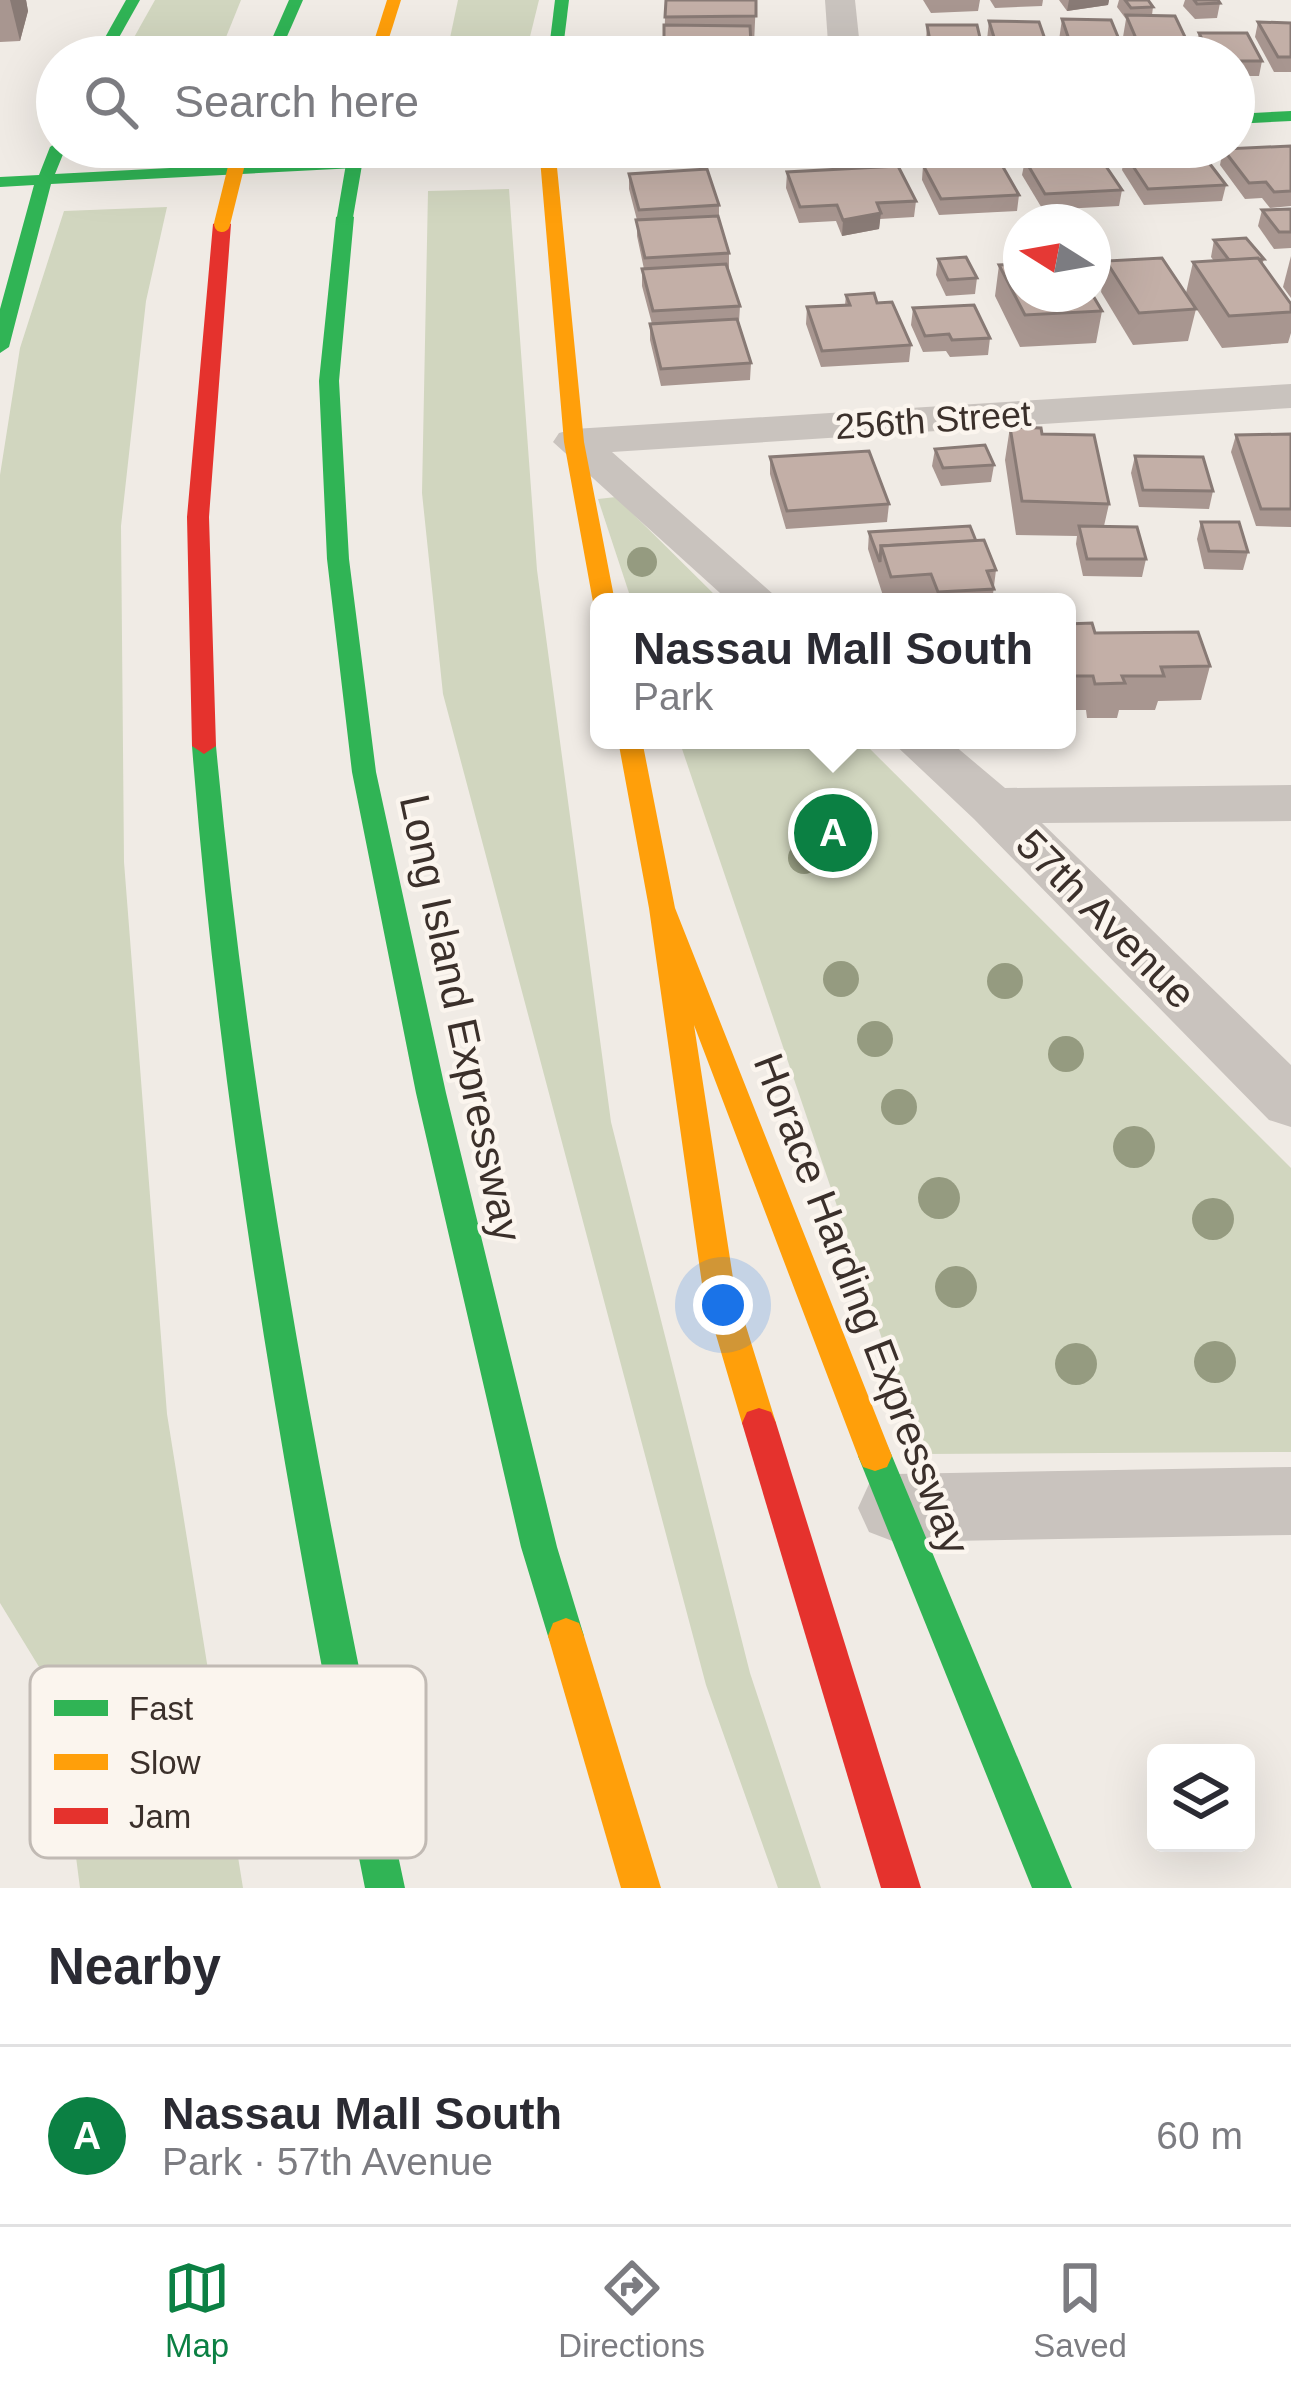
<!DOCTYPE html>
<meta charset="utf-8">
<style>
body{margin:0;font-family:Arial,sans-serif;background:#f2f2f3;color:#2b2b33}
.controls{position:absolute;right:36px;bottom:36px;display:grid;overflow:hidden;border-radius:18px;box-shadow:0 12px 48px #0002}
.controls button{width:108px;height:108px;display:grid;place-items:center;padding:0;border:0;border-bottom:3px solid #e1e1e2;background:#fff;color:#2b2b33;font:60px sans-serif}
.compass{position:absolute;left:1003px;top:204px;width:108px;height:108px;border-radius:50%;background:#fff;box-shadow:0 12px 48px #0002;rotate:281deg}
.you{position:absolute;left:723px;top:1305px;width:42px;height:42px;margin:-30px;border:9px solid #fff;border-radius:50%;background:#1a73e8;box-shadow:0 0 0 18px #1a73e833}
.badge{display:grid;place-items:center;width:78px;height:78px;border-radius:50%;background:#0b8043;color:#fff;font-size:39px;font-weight:700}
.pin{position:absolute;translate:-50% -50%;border:6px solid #fff;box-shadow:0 3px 12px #0006}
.popup{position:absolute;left:590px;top:593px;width:486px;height:156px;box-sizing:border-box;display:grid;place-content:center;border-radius:18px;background:#fff;filter:drop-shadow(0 3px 9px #0005);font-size:39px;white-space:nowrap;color:#7c7c81}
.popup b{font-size:45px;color:#2b2b33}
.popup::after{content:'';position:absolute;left:50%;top:100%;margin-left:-24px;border:24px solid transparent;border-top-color:#fff}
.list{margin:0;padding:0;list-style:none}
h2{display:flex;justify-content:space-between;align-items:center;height:156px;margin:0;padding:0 48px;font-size:51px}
h2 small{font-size:39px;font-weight:400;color:#7c7c81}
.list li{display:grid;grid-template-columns:78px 1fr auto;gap:36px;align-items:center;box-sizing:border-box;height:180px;padding:0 48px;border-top:3px solid #e1e1e2}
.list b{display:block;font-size:45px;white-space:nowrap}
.list p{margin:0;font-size:39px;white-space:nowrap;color:#7c7c81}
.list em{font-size:39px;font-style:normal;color:#7c7c81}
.icon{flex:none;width:66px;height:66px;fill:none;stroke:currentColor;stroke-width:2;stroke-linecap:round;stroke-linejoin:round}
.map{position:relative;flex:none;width:1291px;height:1888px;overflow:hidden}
.search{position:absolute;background:#fff;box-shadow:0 12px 48px #0002;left:36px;right:36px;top:36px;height:132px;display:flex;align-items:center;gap:30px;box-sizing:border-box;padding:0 42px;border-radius:66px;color:#7c7c81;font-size:45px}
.sheet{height:336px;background:#fff}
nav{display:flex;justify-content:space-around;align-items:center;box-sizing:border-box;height:168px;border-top:3px solid #e1e1e2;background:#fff;font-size:33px;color:#7c7c81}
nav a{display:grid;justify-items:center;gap:6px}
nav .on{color:#0b8043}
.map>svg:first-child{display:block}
.green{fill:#d1d6bf}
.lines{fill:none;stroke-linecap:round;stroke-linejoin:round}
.street{fill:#c9c3be;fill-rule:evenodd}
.fast{fill:#30b455;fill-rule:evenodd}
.slow{fill:#ff9f0a;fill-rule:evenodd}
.jam{fill:#e5322d;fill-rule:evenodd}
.fast-bridge{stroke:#30b455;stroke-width:16}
.slow-bridge{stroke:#ff9f0a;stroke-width:16}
.tree{fill:#959b80}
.wall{fill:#a89690}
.shaded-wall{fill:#887a75}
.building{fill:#c3afa7;stroke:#887a75;stroke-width:3}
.labels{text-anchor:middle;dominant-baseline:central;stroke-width:9;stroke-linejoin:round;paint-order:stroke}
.far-street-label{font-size:36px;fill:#3b302b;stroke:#fbf5ee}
.street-label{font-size:42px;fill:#3b302b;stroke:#fbf5ee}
.key{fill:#fbf5ee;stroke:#c1bab4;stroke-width:3}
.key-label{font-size:33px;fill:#3b302b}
</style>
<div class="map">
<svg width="1291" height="1888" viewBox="0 0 1291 1888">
<rect width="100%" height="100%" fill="#f0ebe5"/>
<g class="green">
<polygon points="155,0 241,0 218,57 123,57"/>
<polygon points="458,0 539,0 525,57 446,57"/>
<polygon points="509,189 537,570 611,1122 750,1673 821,1888 778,1888 706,1685 443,694 422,493 428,191"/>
<polygon points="167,207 146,301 121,526 124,862 167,1414 243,1888 80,1888 55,1693 0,1603 0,475 20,348 64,211"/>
<polygon points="616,497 722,602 632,602 598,499"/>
<polygon points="679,740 861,740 1291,1168 1291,1452 921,1454"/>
</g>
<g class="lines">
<g class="street">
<polygon points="825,0 855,0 861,57 829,57"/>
<polygon points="1291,384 1291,408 612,452 782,602 730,602 553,442 559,433 574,429"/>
<polygon points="890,740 948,740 1005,788 1291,785 1291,821 1042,823 1291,1065 1291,1127 1269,1120 974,819"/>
<polygon points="1291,1467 1291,1535 895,1542 869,1532 858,1508 869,1484 895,1474"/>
</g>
<g class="fast">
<polygon points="126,0 140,0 108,57 94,57"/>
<polygon points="289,0 303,0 278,57 264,57"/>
<polygon points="555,0 569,0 562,57 548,57"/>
<polygon points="1291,111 1291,121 1234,124 1234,114"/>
<polygon points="57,142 57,147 66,147 55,174 570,147 669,147 661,152 51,184 9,347 0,353 0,309 34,185 0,187 0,177 39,175 50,147"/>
<polygon points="345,212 354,217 339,381 349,559 376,772 446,1093 557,1547 584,1636 579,1649 566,1654 553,1649 548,1636 521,1547 416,1093 352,772 327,559 319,381 336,217"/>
<path d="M 204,738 L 216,746 C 252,1132 324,1510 405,1888 L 365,1888 C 289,1509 222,1131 192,746 Z"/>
<polygon points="875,1441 887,1445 892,1456 1072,1888 1032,1888 858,1456 863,1445"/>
</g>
<g class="slow">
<polygon points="387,0 401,0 383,57 369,57"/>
<polygon points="539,147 555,147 584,442 615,602 599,602 599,607 593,602 564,442"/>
<polygon points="618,740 642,740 675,908 892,1456 887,1467 875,1471 863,1467 858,1456 694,1025 735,1291 776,1423 771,1434 759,1438 747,1434 742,1423 703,1291 649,908"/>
<polygon points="566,1618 579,1623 584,1636 661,1888 621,1888 548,1636 553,1623"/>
</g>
<g class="jam">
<polygon points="222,219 231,224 209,517 216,746 204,754 192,746 187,517 213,224"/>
<polygon points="759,1408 771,1412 776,1423 921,1888 881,1888 742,1423 747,1412"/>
</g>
<polyline class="fast-bridge" points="345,217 357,147"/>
<polyline class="slow-bridge" points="222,224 241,147"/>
</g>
<g class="tree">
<circle cx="642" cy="562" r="15"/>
<circle cx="856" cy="823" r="16"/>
<circle cx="804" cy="858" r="16"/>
<circle cx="841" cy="979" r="18"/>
<circle cx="1005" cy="981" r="18"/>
<circle cx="875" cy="1039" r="18"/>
<circle cx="1066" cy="1054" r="18"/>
<circle cx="899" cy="1107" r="18"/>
<circle cx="1134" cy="1147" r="21"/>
<circle cx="939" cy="1198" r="21"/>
<circle cx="1213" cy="1219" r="21"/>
<circle cx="956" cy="1287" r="21"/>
<circle cx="1215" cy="1362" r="21"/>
<circle cx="1076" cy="1364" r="21"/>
</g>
<g class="wall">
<polygon points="0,0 26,0 28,11 20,41 0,42"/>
<polygon points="756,0 754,44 751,44 751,57 664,57 665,17"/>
<polygon points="923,0 980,0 978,11 931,13"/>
<polygon points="990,0 1043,0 1042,6 995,8"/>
<polygon points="1059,0 1109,0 1108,5 1067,11"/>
<polygon points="1119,0 1148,0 1153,7 1152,15 1186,39 1183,57 1127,57 1122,43 1126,19 1117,7"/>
<polygon points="1185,0 1218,0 1220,3 1217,18 1195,19 1183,6"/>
<polygon points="1062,19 1125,54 1125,57 1061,57 1058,47"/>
<polygon points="989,21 1047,45 1046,57 988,57 986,49"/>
<polygon points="1258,22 1291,23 1291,72 1274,72 1255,37"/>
<polygon points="927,25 984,55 984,57 925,57"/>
<polygon points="1199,33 1262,61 1259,76 1234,76 1234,57 1201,57 1196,47"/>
<polygon points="1291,146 1291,206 1270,208 1262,198 1245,199 1220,165 1223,149"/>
<polygon points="1125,154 1226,185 1222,201 1144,205 1122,170"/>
<polygon points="1025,160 1122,190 1119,206 1043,210 1022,175"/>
<polygon points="923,165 1019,195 1017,211 939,215 922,180"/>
<polygon points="787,172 916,201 914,217 880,219 879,229 842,236 836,221 799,223 786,188"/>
<polygon points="629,174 719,205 719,219 729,253 729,270 740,306 739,322 751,363 750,380 661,386 650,340 650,324 652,324 642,286 642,269 644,269 637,236 637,220 629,189"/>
<polygon points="1291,209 1291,248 1274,249 1258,226 1262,210"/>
<polygon points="1214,240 1264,259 1262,265 1291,304 1291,333 1288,343 1222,348 1186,293 1193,262 1214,261 1211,257"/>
<polygon points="1015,253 1102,311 1096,343 1020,347 995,296 999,265 1013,264"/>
<polygon points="1291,256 1291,298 1283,287"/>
<polygon points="938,259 977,278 975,294 946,296 936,275"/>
<polygon points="1106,261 1196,309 1188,341 1133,345 1101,292"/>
<polygon points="846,295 877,303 911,345 909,362 821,367 806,324 807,307 845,305"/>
<polygon points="913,308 990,338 988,355 950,357 946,351 923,352 911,325"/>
<polygon points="1010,427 1042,434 1109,504 1104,526 1146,559 1142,577 1083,576 1076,544 1077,536 1016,535 1005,460"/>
<polygon points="1291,434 1291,527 1256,526 1231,452 1236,435"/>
<polygon points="935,449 994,465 991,482 941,486 932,466"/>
<polygon points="1135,456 1213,491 1209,509 1139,507 1131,473"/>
<polygon points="770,457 889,504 887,522 786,529 770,474"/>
<polygon points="1201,522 1248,552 1243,570 1204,569 1197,539"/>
<polygon points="869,532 976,541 996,570 992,602 885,602 868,549"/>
<polygon points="1067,624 1210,666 1201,700 1158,701 1155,710 1119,710 1117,718 1087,718 1086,710 1067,710"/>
</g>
<g class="shaded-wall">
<polygon points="10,0 26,0 28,11 20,41"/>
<polygon points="1069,0 1109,0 1108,5 1067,11"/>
<polygon points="881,213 879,229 842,236 843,220"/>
</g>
<g class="building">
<polygon points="666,0 756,0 756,16 665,17"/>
<polygon points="1125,0 1148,0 1153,7 1131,8"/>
<polygon points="1194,0 1218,0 1220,3 1197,4"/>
<polygon points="1126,15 1175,16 1186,39 1179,38 1184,51 1141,50"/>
<polygon points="1062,19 1111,20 1125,54 1074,54"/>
<polygon points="989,21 1039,22 1047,45 1040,45 1044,57 1000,57"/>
<polygon points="1258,22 1291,23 1291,57 1278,57"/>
<polygon points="664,25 750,26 751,44 664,44"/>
<polygon points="927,25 977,25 984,55 978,55 978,57 933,57"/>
<polygon points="1199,33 1247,33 1262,61 1234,61 1234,57 1211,57"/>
<polygon points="1291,146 1291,191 1274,192 1266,182 1249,183 1223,149"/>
<polygon points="1200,151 1226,185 1148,189 1125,154"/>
<polygon points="1099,156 1122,190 1045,194 1025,160"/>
<polygon points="999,160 1019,195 941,199 923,165"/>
<polygon points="898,166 916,201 877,203 881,213 843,220 837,205 800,207 787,172"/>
<polygon points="707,169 719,205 639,210 629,174"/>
<polygon points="1291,209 1291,232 1279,232 1262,210"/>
<polygon points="718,216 729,253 645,258 636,220"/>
<polygon points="1246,238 1264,259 1229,260 1214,240"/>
<polygon points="966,257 977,278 948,280 938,259"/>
<polygon points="1162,258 1196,309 1139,313 1106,261"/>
<polygon points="1258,258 1291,304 1291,312 1229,316 1193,262"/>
<polygon points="726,264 740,306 653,311 642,269"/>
<polygon points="1021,264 1021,294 1092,294 1102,311 1025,315 999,265"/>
<polygon points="874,293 877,303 892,302 911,345 822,351 807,307 850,305 846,295"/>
<polygon points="974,305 990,338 952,340 949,334 925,336 913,308"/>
<polygon points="737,319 751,363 661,369 650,324"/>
<polygon points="1010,427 1041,428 1042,434 1094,435 1109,504 1022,501"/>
<polygon points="1291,434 1291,509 1261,509 1236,435"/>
<polygon points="985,445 994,465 943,468 935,449"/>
<polygon points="869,451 889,504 787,511 770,457"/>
<polygon points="1135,456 1203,457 1213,491 1143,490"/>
<polygon points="1201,522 1239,522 1248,552 1209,551"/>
<polygon points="970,526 976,541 881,546 880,562 869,532"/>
<polygon points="1079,526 1137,527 1146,559 1087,559"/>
<polygon points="984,540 996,570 987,571 994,589 938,592 931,574 891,577 881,546"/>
<polygon points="1092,623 1095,633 1198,632 1210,666 1161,667 1164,676 1122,676 1125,683 1095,684 1093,676 1067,676 1067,624"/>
</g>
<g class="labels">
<g class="far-street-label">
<text transform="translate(933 420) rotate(-4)">256th Street</text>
</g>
<g class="street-label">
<text transform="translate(1106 919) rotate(45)">57th Avenue</text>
<text transform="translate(461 1018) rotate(78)">Long Island Expressway</text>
<text transform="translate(862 1304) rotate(69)">Horace Harding Expressway</text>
</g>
</g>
<rect x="30" y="1666" width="396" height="192" rx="18" class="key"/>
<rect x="54" y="1700" width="54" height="16" fill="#30b455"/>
<rect x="54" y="1754" width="54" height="16" fill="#ff9f0a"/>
<rect x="54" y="1808" width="54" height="16" fill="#e5322d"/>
<g class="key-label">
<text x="129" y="1720">Fast</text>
<text x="129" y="1774">Slow</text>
<text x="129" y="1828">Jam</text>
</g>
</svg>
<div class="controls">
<button><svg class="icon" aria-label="layers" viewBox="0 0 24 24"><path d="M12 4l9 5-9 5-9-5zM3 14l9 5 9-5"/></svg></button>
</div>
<svg class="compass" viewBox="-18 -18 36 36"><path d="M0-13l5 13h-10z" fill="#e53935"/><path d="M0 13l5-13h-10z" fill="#7c7c81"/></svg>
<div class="you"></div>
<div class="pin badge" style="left:833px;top:833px">A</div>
<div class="popup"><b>Nassau Mall South</b>Park</div>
<div class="search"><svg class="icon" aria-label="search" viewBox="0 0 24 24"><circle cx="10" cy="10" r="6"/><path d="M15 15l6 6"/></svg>Search here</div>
</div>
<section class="sheet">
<h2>Nearby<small></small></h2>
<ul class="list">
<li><span class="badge">A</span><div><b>Nassau Mall South</b><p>Park · 57th Avenue</p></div><em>60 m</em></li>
</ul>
</section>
<nav>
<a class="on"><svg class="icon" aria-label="map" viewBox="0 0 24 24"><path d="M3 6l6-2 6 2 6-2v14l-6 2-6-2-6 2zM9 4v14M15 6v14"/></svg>Map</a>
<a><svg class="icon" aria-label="directions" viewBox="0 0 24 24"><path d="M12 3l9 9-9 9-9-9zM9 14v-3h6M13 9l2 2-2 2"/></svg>Directions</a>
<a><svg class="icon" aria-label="saved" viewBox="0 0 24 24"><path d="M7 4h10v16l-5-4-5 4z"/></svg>Saved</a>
</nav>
